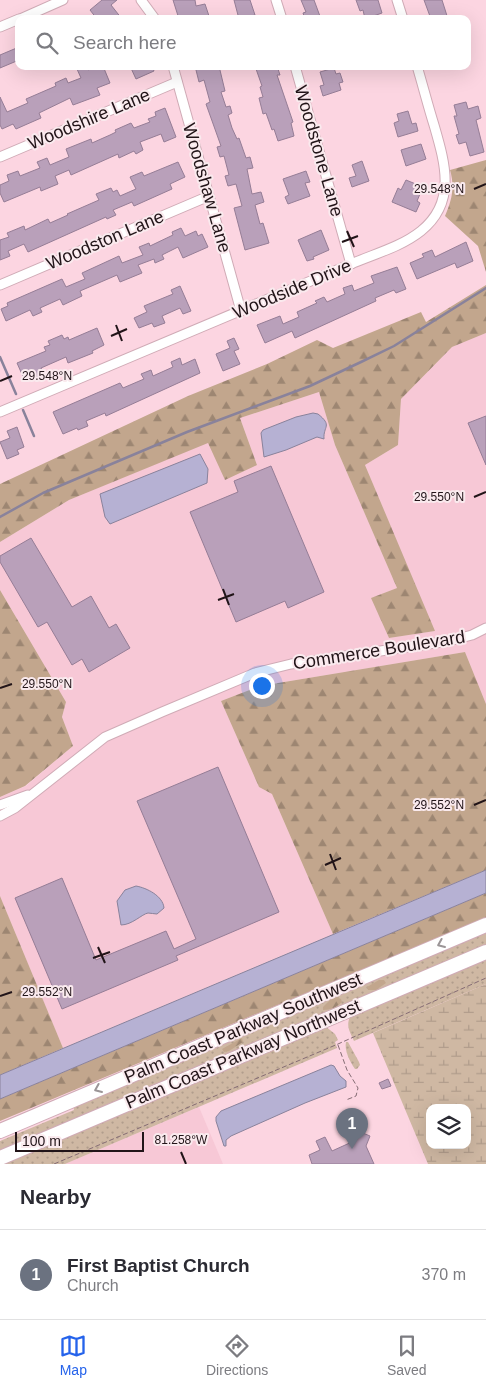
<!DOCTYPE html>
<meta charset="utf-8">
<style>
body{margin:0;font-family:Arial,sans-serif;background:#f7f7f7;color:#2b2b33}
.controls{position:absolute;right:15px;bottom:15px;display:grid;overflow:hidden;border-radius:10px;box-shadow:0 5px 20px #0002}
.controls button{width:45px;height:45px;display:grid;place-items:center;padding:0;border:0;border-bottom:1px solid #e1e1e2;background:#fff;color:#2b2b33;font:25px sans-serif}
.scale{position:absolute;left:15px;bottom:12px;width:129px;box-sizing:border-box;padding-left:5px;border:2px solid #211418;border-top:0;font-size:14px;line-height:18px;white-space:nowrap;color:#211418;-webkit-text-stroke:4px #faeaee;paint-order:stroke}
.you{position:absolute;left:261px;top:685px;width:18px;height:18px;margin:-12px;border:4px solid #fff;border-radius:50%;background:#1a73e8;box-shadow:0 0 0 8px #1a73e833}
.badge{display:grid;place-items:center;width:32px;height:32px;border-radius:50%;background:#2563eb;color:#fff;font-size:16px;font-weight:700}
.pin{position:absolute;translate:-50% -41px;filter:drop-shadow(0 1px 2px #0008)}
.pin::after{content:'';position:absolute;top:26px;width:18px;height:15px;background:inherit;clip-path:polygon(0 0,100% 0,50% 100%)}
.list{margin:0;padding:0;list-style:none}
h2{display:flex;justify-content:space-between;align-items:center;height:65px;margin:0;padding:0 20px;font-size:21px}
h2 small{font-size:16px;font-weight:400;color:#7c7c81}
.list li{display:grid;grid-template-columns:32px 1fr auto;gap:15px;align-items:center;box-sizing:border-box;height:90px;padding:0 20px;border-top:1px solid #e1e1e2}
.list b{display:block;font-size:19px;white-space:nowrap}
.list p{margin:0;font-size:16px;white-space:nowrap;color:#7c7c81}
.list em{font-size:16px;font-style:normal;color:#7c7c81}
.icon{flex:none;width:28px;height:28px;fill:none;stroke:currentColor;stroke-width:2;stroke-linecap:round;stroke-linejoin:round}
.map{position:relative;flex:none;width:486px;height:1164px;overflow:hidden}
.search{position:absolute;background:#fff;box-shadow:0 5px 20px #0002;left:15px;right:15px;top:15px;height:55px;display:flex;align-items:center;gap:12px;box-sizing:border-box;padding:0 18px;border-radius:10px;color:#7c7c81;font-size:19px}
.sheet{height:155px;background:#fff}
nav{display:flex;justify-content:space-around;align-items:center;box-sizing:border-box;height:70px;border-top:1px solid #e1e1e2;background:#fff;font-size:14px;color:#7c7c81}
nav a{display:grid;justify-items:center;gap:2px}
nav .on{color:#2563eb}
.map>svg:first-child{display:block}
.built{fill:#f7c8d6}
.grass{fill:url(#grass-dots)}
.forest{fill:url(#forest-firs)}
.wetland{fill:url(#wetland-marsh);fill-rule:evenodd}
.water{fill:#b6b1d3;stroke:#89829b}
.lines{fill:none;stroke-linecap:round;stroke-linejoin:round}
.stream{stroke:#89829b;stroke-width:2.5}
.building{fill:#b9a0ba;stroke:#957d96}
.minor-casing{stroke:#d0abb6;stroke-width:11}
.primary-casing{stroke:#d0abb6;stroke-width:16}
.path{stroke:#856c74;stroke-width:1;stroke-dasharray:5 2.5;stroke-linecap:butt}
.minor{stroke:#fff;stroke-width:9}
.primary{stroke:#fff;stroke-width:14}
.oneway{stroke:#9b9597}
.ticks{fill:none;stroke:#211418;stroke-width:2}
.labels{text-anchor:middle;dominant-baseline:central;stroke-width:4;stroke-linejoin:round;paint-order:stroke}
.street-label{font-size:18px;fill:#211418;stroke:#faeaee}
.ticks-label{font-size:12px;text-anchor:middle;fill:#211418;stroke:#faeaee;stroke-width:4;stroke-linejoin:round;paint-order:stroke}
</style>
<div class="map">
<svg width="486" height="1164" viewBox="0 0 486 1164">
<defs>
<pattern id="grass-dots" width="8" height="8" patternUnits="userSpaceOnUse" patternTransform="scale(1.25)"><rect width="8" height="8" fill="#cfb8a3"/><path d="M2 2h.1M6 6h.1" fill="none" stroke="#b19d8c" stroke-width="1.8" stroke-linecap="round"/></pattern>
<pattern id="forest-firs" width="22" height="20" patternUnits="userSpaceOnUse" patternTransform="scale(1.25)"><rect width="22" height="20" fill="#c2a68d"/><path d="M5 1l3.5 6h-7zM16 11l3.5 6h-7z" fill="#9d8672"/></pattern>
<pattern id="wetland-marsh" width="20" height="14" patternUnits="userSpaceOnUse" patternTransform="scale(1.25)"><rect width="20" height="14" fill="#cfb8a3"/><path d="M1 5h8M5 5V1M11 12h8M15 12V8" fill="none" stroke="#b19d8c"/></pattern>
</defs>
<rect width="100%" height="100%" fill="#fcd5e1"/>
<g class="built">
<polygon points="486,333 486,704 465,652 260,686 221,701 259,787 272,794 333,934 63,1048 0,896 0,797 26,786 73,746 62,717 66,702 0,590 0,542 69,500 208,442 257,465 240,418 319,392 335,445 397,588 372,598 389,638 434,631 365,465 398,445 401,399 452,347"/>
<polygon points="199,1107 223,1164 65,1164"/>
</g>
<g class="grass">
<polygon points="486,930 486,946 0,1152 0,1141 74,1110 73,1105"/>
<path d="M 486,956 L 486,984 L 354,1041 C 350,1032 345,1025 351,1015 Z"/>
<polygon points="325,1026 335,1034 338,1040 335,1042 337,1048 65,1164 0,1164"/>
<path d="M 346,1042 L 348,1042 L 359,1062 L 360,1065 L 357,1069 L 355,1069 C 350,1062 344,1050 346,1042 Z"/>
</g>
<g class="forest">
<path d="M 486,160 L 486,272 L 478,246 L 445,216 C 452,200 455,187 450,170 Z"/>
<polygon points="486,285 486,333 452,347 401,399 398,445 365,465 435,631 389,638 371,598 397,588 335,445 319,392 240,418 257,465 225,480 208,443 69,500 0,542 0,484 188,396 267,364 317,340 333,348 421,312 426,322"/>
<polygon points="0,590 66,702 62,717 73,746 25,786 0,797"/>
<polygon points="465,652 486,704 486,870 333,934 272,794 259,787 221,701 260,686"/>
<polygon points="486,893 486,918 0,1121 0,1099"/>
<polygon points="0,896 63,1048 0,1075"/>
<polygon points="379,980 384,980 386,983 376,990 368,990 367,987"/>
<path d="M 337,997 L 341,999 L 342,1002 C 337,1007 331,1010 323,1010 L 323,1007 L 330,1000 Z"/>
<polygon points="242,1038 243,1042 229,1051 224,1052 222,1049"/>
</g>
<path class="wetland" d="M 486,984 L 486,1164 L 428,1164 L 373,1033 ZM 430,1108 L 467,1108 L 467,1145 L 430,1145 Z"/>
<g class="water">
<path d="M 313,413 L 318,414 C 333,426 323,426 324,439 L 317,437 L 286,450 L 264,457 L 261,433 L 263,430 L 296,417 Z"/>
<polygon points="200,454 208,469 207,483 110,524 105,517 100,494"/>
<polygon points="486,870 486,893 0,1099 0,1075"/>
<path d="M 136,886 C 147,888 163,896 164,908 L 157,914 C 154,914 151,913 148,913 C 142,914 132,925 121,925 L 117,901 L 125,890 Z"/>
<polygon points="331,1065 334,1066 340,1076 346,1081 346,1087 305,1103 231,1136 226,1140 226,1146 224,1146 216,1121 216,1117 221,1111"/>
</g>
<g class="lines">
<g class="stream">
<polyline points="0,357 16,394"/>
<polyline points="23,410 34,436"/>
<polyline points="0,517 43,493 187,432 310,386 361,362 394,346 486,288"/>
</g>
</g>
<g class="building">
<polygon points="102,0 117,0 111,5 122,19 97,19 90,10"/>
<polygon points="173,0 195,0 196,6 205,4 210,19 179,19"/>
<polygon points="234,0 250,0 255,15 239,19"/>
<polygon points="301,0 314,0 321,19 305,19 303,13 306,12"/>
<polygon points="356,0 378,0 382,13 365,19 363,10 360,11"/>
<polygon points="424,0 442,0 448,19 431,19"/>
<polygon points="19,47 19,60 0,68 0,55"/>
<polygon points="83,66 86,66 88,70 96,66 103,66 110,83 97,88 100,95 73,105 70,98 39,113 41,118 25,125 16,129 13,124 2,129 0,125 0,97 7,112 28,103 26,99 56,86 55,83 66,78 68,83 81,78 77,69"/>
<polygon points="130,66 152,66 154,71 136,79"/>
<polygon points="195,66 219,66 225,91 221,92 226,107 230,106 232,113 228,115 232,128 237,139 239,138 246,158 250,157 253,168 247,169 252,194 261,192 264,202 255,205 260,224 263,223 269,243 245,250 234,208 242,206 236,184 228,186 225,176 229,175 224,156 220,157 217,147 221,146 206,104 210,102 204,80 199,82"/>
<polygon points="255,66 277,66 280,75 277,75 293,122 291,123 294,136 278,141 274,129 272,130 266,113 263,114 259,98 263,97 260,87 262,86"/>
<polygon points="334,68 336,74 340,73 343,82 339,83 341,90 323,96 320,86 324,85 320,72"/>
<polygon points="466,102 468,109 478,106 481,118 476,120 484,152 470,156 466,142 459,144 456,135 459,134 454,116 457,116 454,105"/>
<polygon points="165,108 176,137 164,142 161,134 140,142 143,150 136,154 134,151 119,158 118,154 71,175 69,170 55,176 58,184 41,191 40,187 4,202 0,193 0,185 9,181 7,175 18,171 20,176 40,168 37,162 47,158 50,165 69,157 66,149 91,139 92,143 110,135 116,132 115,130 131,123 134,128 150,122 148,119 156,116 155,112"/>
<polygon points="408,111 412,124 416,123 418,131 398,137 394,123 399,121 397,114"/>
<polygon points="421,144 426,159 406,166 401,150"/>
<polygon points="362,161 369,181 352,187 349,178 356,176 352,165"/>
<polygon points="178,162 185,177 170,184 172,189 134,206 132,202 113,210 116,215 107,219 106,217 28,252 24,244 8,251 10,256 0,260 0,240 9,237 7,233 24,226 25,230 48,219 50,223 68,215 67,214 99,200 96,194 111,188 113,192 117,190 120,196 136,189 130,177 142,172 144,176"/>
<polygon points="306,171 310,182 305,183 310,196 288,204 285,197 289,195 283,179"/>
<polygon points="406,180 423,187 417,201 420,203 416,212 392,202 398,188 401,190"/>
<polygon points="181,228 185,236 196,231 198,236 202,234 208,247 183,258 178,247 162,255 164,259 155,263 154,259 138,265 142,273 120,282 117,275 80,291 82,296 63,305 60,299 40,308 42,312 33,316 30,310 6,321 1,309 8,306 7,303 62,279 66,287 85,279 82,273 119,256 122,263 143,255 139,247 149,243 150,246 173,235 172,232"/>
<polygon points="321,230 329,250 313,257 314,259 307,261 298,240"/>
<polygon points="466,242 473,261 457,268 455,263 417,279 410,263 424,257 422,254 432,250 435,257"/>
<polygon points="397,267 406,289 396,293 394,290 375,298 376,301 295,338 292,331 265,343 257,325 280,316 283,324 299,317 297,312 317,303 315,301 324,297 327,302 345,294 343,288 352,285 354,291 374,283 371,276"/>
<polygon points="180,286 191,311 183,314 180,308 162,316 165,323 154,327 152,323 139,328 134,318 147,312 144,306 173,294 171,290"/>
<polygon points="97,328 104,345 92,351 93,353 68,363 66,357 41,368 44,374 25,381 17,363 46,351 44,347 50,345 48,341 62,335 64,339 68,337 69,340"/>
<polygon points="234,338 239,349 234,351 240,364 223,371 216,354 230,348 227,341"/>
<polygon points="180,358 182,365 195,359 200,373 106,416 105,413 86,421 88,426 78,430 77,428 63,434 53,412 120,383 123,388 144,379 141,374 151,370 153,376 173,367 171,362"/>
<polygon points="486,416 486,465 468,423"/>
<polygon points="17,427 24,447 17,450 19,454 7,459 0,442 10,438 7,431"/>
<polygon points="271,466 324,592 288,608 285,601 236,622 190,512 238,492 234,481"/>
<polygon points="31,538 72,607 91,596 109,628 116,624 130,648 89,672 82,659 72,665 47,622 38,627 0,562 0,556"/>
<polygon points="218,767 279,912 176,956 178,960 62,1009 15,898 62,878 96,960 166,931 174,949 196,939 137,801"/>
<polygon points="388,1079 391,1086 382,1089 379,1083"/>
<polygon points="358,1131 370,1136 366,1146 374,1164 312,1164 309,1155 320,1150 316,1141 325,1137 332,1151 354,1141"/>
</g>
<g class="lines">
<defs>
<g id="minor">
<polyline points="141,0 155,19"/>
<polyline points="276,0 282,19"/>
<polyline points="397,0 403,19"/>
<polyline points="20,19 63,0"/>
<polyline points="0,27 19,19"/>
<polyline points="173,66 241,311"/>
<polyline points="295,66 351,264"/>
<polyline points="0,157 177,82"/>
<polyline points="0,285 209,196"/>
<path d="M 0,412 L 351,264 C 374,254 401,247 421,231 C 457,202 445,163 434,125 C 428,106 423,86 417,66"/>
<polyline points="0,805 28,795"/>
<polyline points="0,816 15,808 105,737 162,712 255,673 291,664 449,641 472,635 486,628"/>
</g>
<g id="primary">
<polyline points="0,1131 486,925"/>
<polyline points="0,1158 486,952"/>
</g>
</defs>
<use href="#minor" class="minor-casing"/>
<use href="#primary" class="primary-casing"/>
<g class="path">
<polyline points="338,1045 347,1070 358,1088 356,1096 346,1100"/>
<polyline points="54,1164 338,1044 486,978"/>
</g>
<use href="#minor" class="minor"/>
<use href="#primary" class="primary"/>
</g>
<defs><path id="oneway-chevron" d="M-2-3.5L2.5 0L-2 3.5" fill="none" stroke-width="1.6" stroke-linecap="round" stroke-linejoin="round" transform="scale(1.25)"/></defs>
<g class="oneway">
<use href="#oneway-chevron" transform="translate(441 944) rotate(157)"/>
<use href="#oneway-chevron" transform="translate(98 1089) rotate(157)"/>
</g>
<path class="ticks" d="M 474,189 L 486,184M 347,231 L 354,247M 342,242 L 358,236M 116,325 L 122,341M 111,336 L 127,329M 0,381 L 12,376M 474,497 L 486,492M 223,589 L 229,605M 218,600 L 234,594M 0,688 L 12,684M 474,805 L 486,800M 330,854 L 336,870M 325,865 L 341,858M 98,947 L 105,963M 93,958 L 110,952M 0,996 L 12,992M 181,1152 L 186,1164"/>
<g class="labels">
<g class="street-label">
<text transform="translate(89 119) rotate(-23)">Woodshire Lane</text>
<text transform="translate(319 151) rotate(74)">Woodstone Lane</text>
<text transform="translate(207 188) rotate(74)">Woodshaw Lane</text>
<text transform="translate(105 240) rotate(-23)">Woodston Lane</text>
<text transform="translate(292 289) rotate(-23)">Woodside Drive</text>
<text transform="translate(379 650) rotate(-9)">Commerce Boulevard</text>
<text transform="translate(243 1028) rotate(-23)">Palm Coast Parkway Southwest</text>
<text transform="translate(243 1054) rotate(-23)">Palm Coast Parkway Northwest</text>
</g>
</g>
<g class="ticks-label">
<text x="439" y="193">29.548°N</text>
<text x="47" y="380">29.548°N</text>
<text x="439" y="501">29.550°N</text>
<text x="47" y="688">29.550°N</text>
<text x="439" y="809">29.552°N</text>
<text x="47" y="996">29.552°N</text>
<text x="181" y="1144">81.258°W</text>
</g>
</svg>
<div class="controls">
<button><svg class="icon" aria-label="layers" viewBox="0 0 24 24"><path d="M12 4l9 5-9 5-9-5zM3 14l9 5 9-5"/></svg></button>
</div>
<div class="scale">100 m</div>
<div class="you"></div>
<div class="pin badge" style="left:352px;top:1149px;background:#6b7280">1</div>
<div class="search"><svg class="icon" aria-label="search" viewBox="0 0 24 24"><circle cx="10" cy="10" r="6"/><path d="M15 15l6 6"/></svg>Search here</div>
</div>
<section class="sheet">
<h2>Nearby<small></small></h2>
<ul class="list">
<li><span class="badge" style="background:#6b7280">1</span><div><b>First Baptist Church</b><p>Church</p></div><em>370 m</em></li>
</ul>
</section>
<nav>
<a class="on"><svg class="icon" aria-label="map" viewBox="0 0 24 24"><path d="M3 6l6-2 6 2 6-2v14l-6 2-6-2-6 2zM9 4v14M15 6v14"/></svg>Map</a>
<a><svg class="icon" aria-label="directions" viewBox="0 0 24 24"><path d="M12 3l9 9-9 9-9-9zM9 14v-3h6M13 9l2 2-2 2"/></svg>Directions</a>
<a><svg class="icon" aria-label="saved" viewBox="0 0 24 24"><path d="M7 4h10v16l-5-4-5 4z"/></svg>Saved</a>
</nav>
